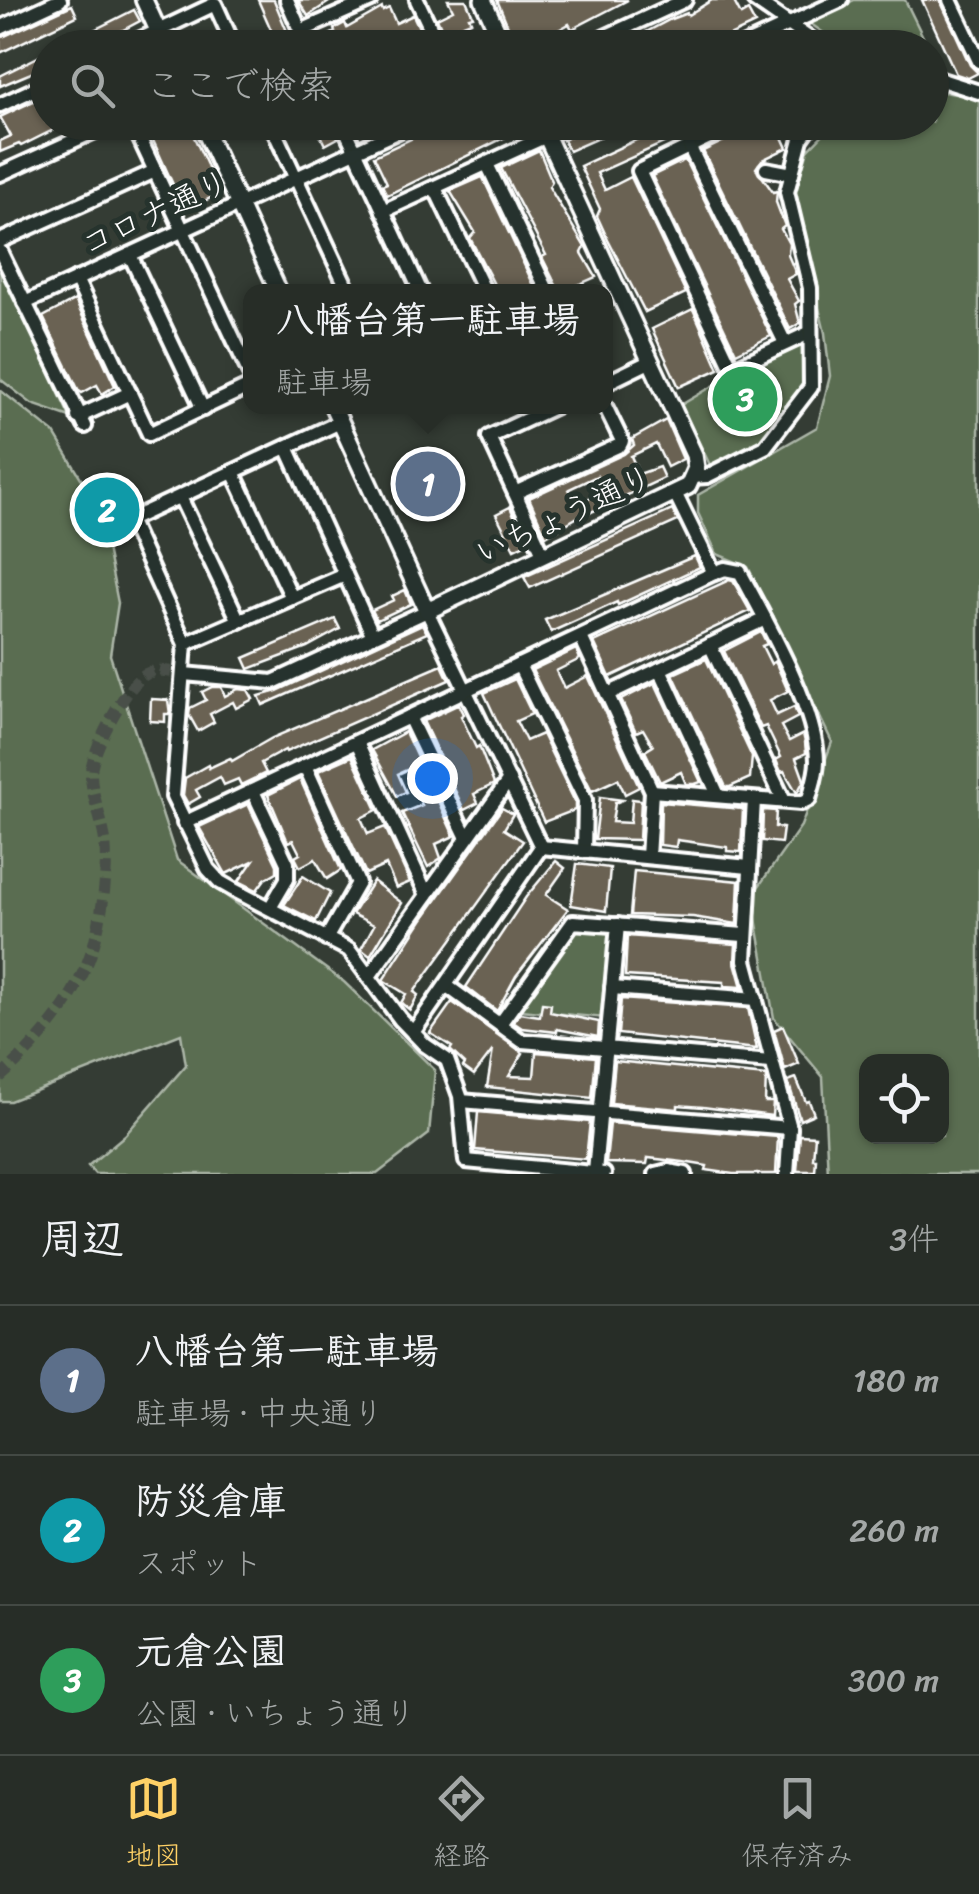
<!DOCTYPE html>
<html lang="ja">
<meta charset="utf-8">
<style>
body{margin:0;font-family:Sriracha,"Klee One",sans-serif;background:#2f352f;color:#f1f3f6}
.controls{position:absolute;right:30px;bottom:30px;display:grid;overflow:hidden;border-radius:20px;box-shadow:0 2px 8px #0004}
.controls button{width:90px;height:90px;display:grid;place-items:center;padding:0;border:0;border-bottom:2px solid #434944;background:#272d27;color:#f1f3f6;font:50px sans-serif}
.you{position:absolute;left:432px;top:778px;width:35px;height:35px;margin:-25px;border:8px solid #fff;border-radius:50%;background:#1a73e8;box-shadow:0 0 0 15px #1a73e833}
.badge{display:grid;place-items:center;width:65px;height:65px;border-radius:50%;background:#ffd166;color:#fff;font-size:32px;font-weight:700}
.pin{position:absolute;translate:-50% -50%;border:5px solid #fff;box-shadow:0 2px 10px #0006}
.popup{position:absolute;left:243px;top:284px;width:370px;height:130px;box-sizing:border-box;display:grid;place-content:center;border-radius:20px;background:#272d27;filter:drop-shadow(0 2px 8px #0005);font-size:32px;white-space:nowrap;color:#a4a8a7}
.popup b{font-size:38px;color:#f1f3f6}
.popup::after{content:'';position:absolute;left:50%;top:100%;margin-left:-20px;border:20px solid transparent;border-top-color:#272d27}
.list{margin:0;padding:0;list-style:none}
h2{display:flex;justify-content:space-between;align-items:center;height:130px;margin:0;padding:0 40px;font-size:42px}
h2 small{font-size:32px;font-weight:400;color:#a4a8a7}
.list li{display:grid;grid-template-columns:65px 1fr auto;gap:30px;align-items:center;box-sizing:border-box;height:150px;padding:0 40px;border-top:2px solid #434944}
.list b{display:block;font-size:38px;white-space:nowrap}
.list p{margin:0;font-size:32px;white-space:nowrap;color:#a4a8a7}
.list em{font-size:32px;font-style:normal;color:#a4a8a7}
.icon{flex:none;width:55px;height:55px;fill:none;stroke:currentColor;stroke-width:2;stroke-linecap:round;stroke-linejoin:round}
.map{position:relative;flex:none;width:979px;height:1174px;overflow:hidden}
.search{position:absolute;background:#272d27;box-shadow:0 2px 8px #0004;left:30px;right:30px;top:30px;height:110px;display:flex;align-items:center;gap:25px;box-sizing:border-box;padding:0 35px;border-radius:55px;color:#a4a8a7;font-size:38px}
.sheet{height:580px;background:#272d27}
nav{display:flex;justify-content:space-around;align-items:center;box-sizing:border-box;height:140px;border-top:2px solid #434944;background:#272d27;font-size:28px;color:#a4a8a7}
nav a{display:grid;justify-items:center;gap:5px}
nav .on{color:#ffd166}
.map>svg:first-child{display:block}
.green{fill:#5a6d51;stroke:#acb6a8;stroke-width:2.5;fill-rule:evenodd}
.building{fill:#6a6252;stroke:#fff;stroke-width:2.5;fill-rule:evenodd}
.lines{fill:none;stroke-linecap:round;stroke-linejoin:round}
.minor-tunnel{stroke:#485048;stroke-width:12;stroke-dasharray:12 6;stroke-linecap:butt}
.minor-casing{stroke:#fff;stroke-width:20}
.tertiary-casing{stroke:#fff;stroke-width:22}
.minor{stroke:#26332d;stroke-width:12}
.tertiary{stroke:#26332d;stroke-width:15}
.labels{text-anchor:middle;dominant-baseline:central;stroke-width:10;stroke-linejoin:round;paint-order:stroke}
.street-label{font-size:32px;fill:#fff;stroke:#26332d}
</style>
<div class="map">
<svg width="979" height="1174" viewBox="0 0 979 1174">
<rect width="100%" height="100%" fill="#343c34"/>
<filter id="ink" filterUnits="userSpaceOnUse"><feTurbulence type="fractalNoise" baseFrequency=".01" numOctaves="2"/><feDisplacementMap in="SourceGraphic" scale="20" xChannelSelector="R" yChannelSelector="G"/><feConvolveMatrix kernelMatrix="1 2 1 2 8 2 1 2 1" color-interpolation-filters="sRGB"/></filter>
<g filter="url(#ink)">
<g class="green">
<polygon points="854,0 905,0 928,47 844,47 811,24 811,20"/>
<path d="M 932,90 L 979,98 L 979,1174 L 828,1174 L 823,1077 L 774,1018 L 752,896 L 801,826 L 832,742 L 748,567 L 717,554 L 698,513 L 698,495 L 817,427 L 830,376 L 825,333 L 793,200 L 808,150 L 834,123 L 932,122 ZM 866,1062 L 942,1062 L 942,1136 L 866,1136 Z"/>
<polygon points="0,267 70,417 32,404 0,379"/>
<polygon points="801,343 806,349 806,387 760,444 710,465 681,405 728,377"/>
<polygon points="0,390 54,433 99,508 118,603 110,655 177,860 344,982 435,1070 429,1134 377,1174 95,1174 88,1166 125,1135 186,1065 181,1034 10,1101 0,1101"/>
<polygon points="575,928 613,929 605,1018 520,1010"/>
</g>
<g class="building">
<polygon points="258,0 274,0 294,48 279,48"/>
<polygon points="298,0 332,0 308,16"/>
<polygon points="448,0 466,0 473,16 469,17 471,21 456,27 466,48 450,48 437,18 453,10"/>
<polygon points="497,0 628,0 572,29 569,24 527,48 517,48"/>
<polygon points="712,0 733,0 741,15 748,11 755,24 704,48 676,48 670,37 649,48 616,48 671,19 687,13 688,15"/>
<polygon points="922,0 940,0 970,65 978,73 968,78 956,74"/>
<polygon points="72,5 77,16 0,53 0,38"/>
<polygon points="382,8 383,11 389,8 396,23 413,15 420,30 376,48 318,48 316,42 335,32 334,29 345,23 347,28"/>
<polygon points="134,10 140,21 104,40 85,48 58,48"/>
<polygon points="44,54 48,66 0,86 0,76"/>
<polygon points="48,94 48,105 40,109 46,122 69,122 21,146 19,144 0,152 0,141 11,136 0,117"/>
<polygon points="156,122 187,122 220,193 185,211 147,127"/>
<polygon points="447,122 485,122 489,131 506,122 527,122 532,132 517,138 514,133 387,195 382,185 387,183 374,156"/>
<polygon points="599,122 634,122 569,151 563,140"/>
<polygon points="763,122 800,122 782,137 787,148 762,160 756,168 773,192 777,191 776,202 785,226 781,229 789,244 788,255 796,274 787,279 799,301 795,304 800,323 790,329 703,151"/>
<polygon points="670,124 677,137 597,173 605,190 631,177 686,293 645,312 608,240 597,216 600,209 580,166"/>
<polygon points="327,127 329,131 334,128 338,138 325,145 318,131"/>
<polygon points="539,150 552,181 549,187 585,247 582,253 596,277 562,292 556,285 542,257 546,255 501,168"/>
<polygon points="685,160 771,336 736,353 652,176"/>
<polygon points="482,177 483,178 537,292 498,292 470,238 475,232 450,191"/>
<polygon points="75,300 115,386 102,394 97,385 82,393 79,391 43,317"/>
<polygon points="693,309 719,369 679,387 652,329"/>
<path d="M 666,420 L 683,459 L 667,467 L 656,444 L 631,456 L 639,474 L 659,467 L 664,478 L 587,514 L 586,512 L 546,536 L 529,498 L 624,454 L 634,445 L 632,439 ZM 597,476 L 604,491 L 576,505 L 569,489 Z"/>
<polygon points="510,507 527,543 514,549 496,514"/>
<polygon points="672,510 678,521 530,588 524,577"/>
<polygon points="695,556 700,567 618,605 617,602 551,632 545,620"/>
<polygon points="729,580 733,581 750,611 610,677 594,642"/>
<polygon points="405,590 411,604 377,620 372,610 394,600 392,596"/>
<polygon points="335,619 340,629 307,647 249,669 244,658"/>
<polygon points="422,624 427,633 263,705 259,696 277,691"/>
<polygon points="761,632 767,644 762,646 771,664 775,661 788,691 770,700 777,715 794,707 798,717 781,726 789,741 803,734 805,742 806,753 796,758 804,780 797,793 784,771 781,772 776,760 781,757 766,726 761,728 724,651"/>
<polygon points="576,649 580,659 556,671 564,688 588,676 639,787 625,794 618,779 592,791 532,670"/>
<polygon points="706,659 752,757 750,778 730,787 726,787 673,674"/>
<polygon points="442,665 449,680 286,752 285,750 261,763 266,773 241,785 238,779 224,785 220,777 196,790 200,797 188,804 183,795 185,778 208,765 209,768 230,758 232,761 272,738"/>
<polygon points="515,679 532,714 516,721 526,741 542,734 575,802 575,810 544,822 484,693"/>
<polygon points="655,683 701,782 695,784 686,784 681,772 660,782 645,751 653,746 643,729 636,732 621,700"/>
<polygon points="212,687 221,687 225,696 238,689 248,690 253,699 236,708 233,702 210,714 214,722 198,731 189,715 190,708 206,700 202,692"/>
<polygon points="151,699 168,700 170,714 165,714 165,722 150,721"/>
<polygon points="459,704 464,714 461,716 476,748 479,746 494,784 474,794 478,803 464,810 423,721"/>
<polygon points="405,732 420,764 398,774 406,792 397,796 372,750"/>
<polygon points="352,756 377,810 361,818 368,834 385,827 410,882 396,888 386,865 366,874 318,771"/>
<polygon points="300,779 341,870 327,879 315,859 300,867 295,857 300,854 293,840 288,842 268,795"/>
<polygon points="428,779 454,836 436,844 441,858 428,867 402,813 422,805 413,786"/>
<polygon points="600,797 622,800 615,803 612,822 630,823 632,799 641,800 639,840 595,839"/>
<polygon points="661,802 743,809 741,852 727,851 727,847 677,840 676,847 660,845"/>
<polygon points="248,804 277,865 277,872 265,879 257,890 239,881 253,861 226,874 199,827"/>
<polygon points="502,808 513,814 504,829 523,841 414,992 418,995 410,1010 401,1003 406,994 383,980 422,920"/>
<polygon points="763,810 776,811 775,827 783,828 781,843 762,841"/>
<polygon points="556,861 565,868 546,895 568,909 516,976 497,1011 466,987 526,897"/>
<polygon points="577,864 610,868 606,911 571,905"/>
<polygon points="634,871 739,881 737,924 693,917 630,915"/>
<polygon points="303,876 330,893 316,921 284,905"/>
<polygon points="373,881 402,903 370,956 361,949 374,925 352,914"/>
<polygon points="627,936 736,944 735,962 742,987 724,986 724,982 625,976"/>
<polygon points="621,999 748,1008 757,1049 618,1034"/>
<polygon points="452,1002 523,1053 509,1076 534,1077 536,1052 596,1057 592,1098 487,1087 493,1050 474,1075 463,1067 465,1064 450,1050 452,1047 430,1033"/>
<polygon points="542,1003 551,1004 550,1012 599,1022 598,1037 557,1029 557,1032 522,1028 513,1022 520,1013 540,1016"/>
<polygon points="783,1026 799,1064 785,1070 774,1030"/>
<polygon points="615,1061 766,1076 765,1102 773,1102 772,1116 703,1107 678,1105 678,1109 611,1103"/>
<polygon points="796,1078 806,1102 809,1101 814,1114 800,1120 788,1081"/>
<polygon points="478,1112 590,1122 586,1159 475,1150"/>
<polygon points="610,1123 778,1137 776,1174 733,1174 706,1170 707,1166 683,1162 648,1158 647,1164 606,1163"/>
<polygon points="800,1135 815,1136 813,1159 816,1159 815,1171 797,1171"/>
</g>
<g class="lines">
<path class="minor-tunnel" d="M 0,1077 C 40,1043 82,992 95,940 C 103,910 108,871 105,841 C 102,818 91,795 91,773 C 91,751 127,683 146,674 C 158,668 171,672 184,674"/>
<defs>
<g id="minor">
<polyline points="287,0 308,48"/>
<polyline points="417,0 440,48"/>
<polyline points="754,0 823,48"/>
<polyline points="950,0 979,61"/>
<polyline points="0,28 60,0"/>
<polyline points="301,31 371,0"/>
<polyline points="122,48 215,4 235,48"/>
<polyline points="417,48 436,39"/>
<polyline points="581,48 685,0"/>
<polyline points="738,48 841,0"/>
<polyline points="932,77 979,92"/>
<polyline points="0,105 48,83"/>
<polyline points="132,122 250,374"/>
<polyline points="270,122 349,292"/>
<polyline points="342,122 421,292"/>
<polyline points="740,122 639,171 731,366 734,368 809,333"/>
<polyline points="689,146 785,343"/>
<polyline points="487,164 548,292"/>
<polyline points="766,169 792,174"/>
<polyline points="0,174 115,122"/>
<polyline points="435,188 485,292"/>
<polyline points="383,211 577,122"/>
<polyline points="0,241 155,171"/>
<polyline points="0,251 85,426"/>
<polyline points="130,255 203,409"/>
<polyline points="76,279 149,434 250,386"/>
<polyline points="25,303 418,122"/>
<polyline points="606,383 651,361"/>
<polyline points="78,417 130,393"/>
<polyline points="287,447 373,636"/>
<polyline points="233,472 292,598"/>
<polyline points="692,477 707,476 765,447 811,387 810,288 787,192 801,139 813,122"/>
<polyline points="515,493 620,445 622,441 605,406"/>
<polyline points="675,493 714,573"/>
<polyline points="180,497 239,621"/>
<polyline points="127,515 185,644 173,797 208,869 220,882 234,890 349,950 400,1019 425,1045 447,1060 460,1096 466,1161 604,1174"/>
<polyline points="110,529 340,422"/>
<polyline points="543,554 489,437 556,406"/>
<polyline points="581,637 652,791 648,857"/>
<polyline points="185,644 345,575"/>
<polyline points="710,645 784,801"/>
<polyline points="519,665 585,800 584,851"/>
<polyline points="660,669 718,795"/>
<polyline points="184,674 273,682 427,611 541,847"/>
<polyline points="608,694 765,619"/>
<polyline points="409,717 467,838"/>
<polyline points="357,742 427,895"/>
<polyline points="305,766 358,883 326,939"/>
<polyline points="253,791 287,863 287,879 270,908"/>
<polyline points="754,800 745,960 790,1128 787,1174"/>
<path d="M 184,823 L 714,573 L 725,569 L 740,572 C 765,619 817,709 817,761 C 817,774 812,787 809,799 L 801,803 L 652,791"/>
<polyline points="541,847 749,867"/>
<polyline points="370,975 509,780"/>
<polyline points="447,986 522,1041 771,1062"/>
<polyline points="612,988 756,999"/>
<polyline points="500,1024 573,922 744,935"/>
<polyline points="414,1031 541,847"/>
<polyline points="461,1101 790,1128"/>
<polyline points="595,1172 618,925"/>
<polyline points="656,1174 668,1171 685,1174"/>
</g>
<g id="tertiary">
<polyline points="144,0 166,48"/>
<polyline points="483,0 505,48"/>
<polyline points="201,122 279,292"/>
<polyline points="333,406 427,611 688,486 696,468 694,455 540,122"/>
</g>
</defs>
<use href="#minor" class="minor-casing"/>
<use href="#tertiary" class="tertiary-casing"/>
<use href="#minor" class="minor"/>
<use href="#tertiary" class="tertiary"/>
</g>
</g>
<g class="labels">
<g class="street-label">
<text transform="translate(155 213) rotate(-25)">コロナ通り</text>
<text transform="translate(564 515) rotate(-25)">いちょう通り</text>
</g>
</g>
</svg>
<div class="controls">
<button><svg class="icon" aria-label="locate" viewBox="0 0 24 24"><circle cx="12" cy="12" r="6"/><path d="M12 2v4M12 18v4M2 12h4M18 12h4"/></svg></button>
</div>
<div class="you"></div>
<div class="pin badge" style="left:428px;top:484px;background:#5c6f8a">1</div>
<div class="popup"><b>八幡台第一駐車場</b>駐車場</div>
<div class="pin badge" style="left:107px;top:510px;background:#0f9aa8">2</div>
<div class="pin badge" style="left:745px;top:399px;background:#2e9e5b">3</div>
<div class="search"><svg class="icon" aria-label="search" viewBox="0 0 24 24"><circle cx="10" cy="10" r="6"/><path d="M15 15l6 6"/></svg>ここで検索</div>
</div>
<section class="sheet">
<h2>周辺<small>3件</small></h2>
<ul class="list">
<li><span class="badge" style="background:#5c6f8a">1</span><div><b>八幡台第一駐車場</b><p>駐車場 · 中央通り</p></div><em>180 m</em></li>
<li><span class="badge" style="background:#0f9aa8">2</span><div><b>防災倉庫</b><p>スポット</p></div><em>260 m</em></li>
<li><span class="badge" style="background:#2e9e5b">3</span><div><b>元倉公園</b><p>公園 · いちょう通り</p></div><em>300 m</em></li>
</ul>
</section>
<nav>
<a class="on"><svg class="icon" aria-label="map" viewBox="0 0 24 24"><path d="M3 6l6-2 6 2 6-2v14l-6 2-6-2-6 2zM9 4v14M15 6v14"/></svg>地図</a>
<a><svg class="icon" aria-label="directions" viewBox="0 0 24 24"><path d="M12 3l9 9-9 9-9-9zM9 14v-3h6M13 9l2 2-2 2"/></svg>経路</a>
<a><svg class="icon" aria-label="saved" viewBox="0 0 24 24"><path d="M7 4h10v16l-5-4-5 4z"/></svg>保存済み</a>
</nav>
